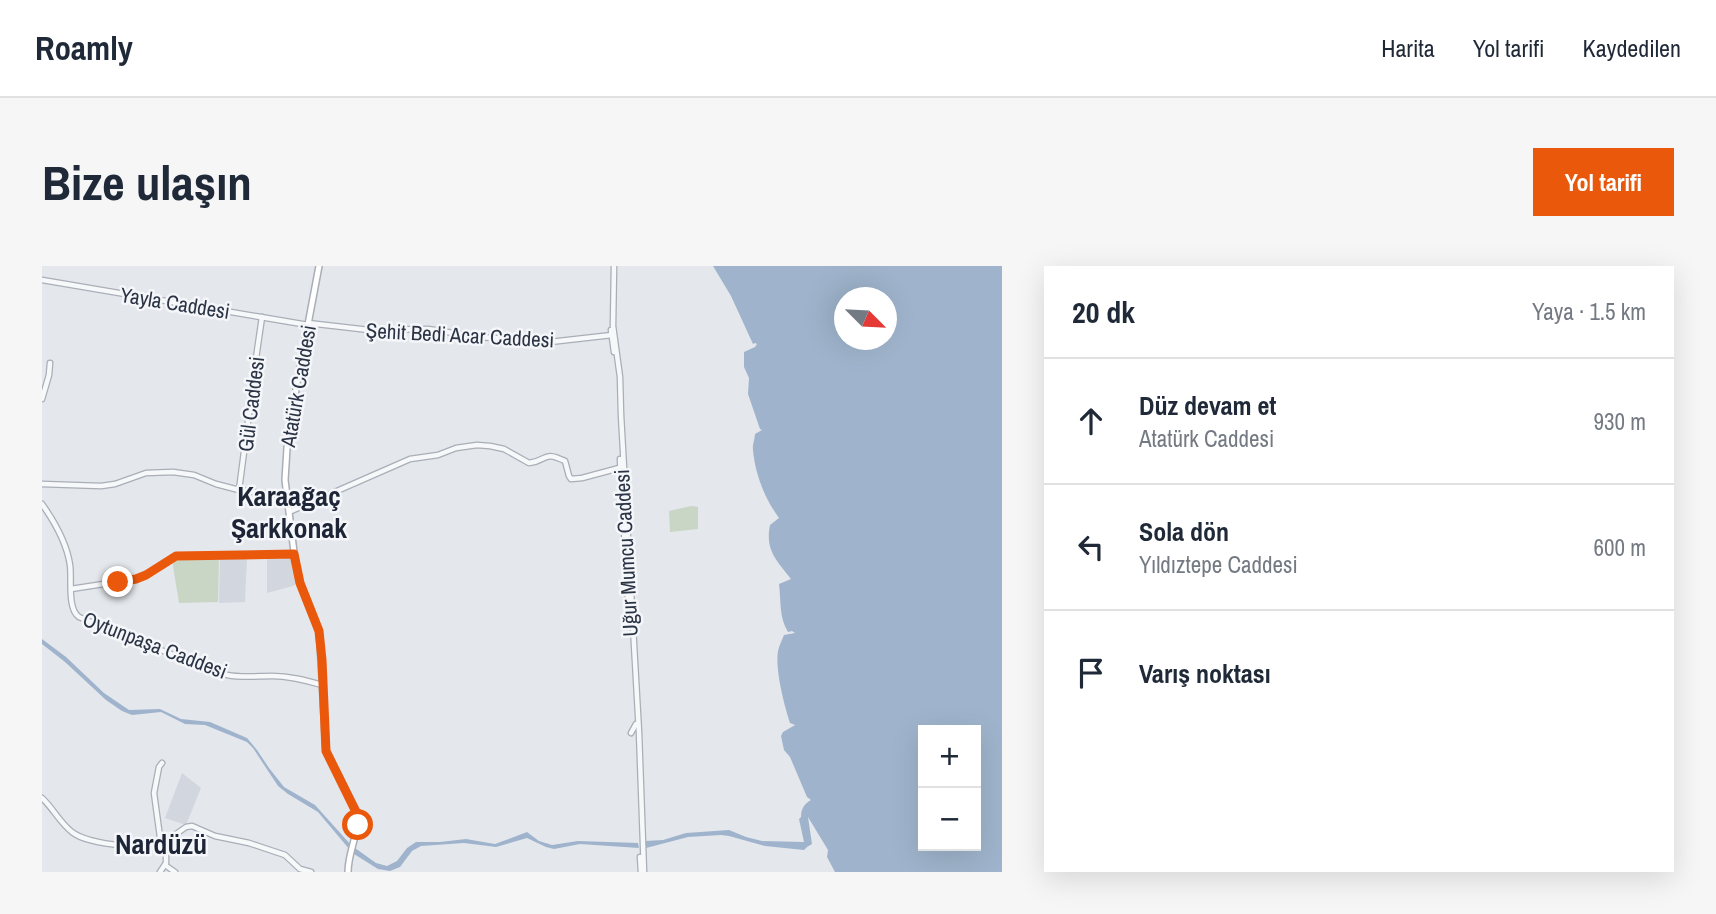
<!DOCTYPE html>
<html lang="tr">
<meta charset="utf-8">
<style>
body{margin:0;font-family:"Archivo Narrow",sans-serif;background:#f6f6f7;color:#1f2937}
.controls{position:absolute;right:21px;bottom:21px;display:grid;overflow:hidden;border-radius:0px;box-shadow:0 7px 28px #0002}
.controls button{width:63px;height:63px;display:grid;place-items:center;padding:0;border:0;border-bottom:2px solid #e0e1e3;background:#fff;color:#1f2937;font:35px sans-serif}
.compass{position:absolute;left:792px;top:21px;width:63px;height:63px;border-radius:50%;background:#fff;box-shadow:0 7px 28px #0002;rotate:114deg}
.stop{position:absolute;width:21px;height:21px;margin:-16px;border:5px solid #ea580c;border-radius:50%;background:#fff}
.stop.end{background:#ea580c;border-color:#fff;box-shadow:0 2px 7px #0008}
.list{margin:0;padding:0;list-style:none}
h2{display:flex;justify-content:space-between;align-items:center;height:91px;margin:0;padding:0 28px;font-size:30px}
h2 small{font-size:23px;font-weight:400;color:#747a83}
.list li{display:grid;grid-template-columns:46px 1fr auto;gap:21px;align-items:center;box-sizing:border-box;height:126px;padding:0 28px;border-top:2px solid #e0e1e3}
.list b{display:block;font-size:26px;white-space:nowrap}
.list p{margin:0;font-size:23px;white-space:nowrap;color:#747a83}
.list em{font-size:23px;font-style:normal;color:#747a83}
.icon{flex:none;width:38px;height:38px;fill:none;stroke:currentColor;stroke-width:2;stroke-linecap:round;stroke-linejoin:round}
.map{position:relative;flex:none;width:960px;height:606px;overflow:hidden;border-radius:0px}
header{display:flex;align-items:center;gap:42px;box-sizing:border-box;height:98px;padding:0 35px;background:#fff;border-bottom:2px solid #e0e1e3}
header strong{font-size:33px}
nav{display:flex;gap:38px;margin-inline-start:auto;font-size:24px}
.intro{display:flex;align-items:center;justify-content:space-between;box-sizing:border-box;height:168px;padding:0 42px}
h1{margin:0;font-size:49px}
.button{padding:18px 32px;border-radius:0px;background:#ea580c;color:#fff;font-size:24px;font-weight:700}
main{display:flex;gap:42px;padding:0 42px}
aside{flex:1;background:#fff;border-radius:0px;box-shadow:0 7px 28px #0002}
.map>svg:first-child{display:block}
.built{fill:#d2d6de}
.green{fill:#c9d6c5}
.water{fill:#9fb4cc;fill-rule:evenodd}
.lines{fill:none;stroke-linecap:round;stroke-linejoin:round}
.tertiary-casing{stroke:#a9aeb7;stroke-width:7}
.secondary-casing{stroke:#a9aeb7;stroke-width:8}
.tertiary{stroke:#f7f8fa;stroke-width:4.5}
.secondary{stroke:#fff;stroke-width:5}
.route{stroke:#ea580c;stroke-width:9}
.labels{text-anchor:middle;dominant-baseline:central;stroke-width:5;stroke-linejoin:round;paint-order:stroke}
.street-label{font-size:21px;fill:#2b3445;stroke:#f4f6f9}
.district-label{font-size:28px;font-weight:bold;fill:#1d2536;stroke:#f4f6f9}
</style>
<header>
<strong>Roamly</strong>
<nav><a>Harita</a><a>Yol tarifi</a><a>Kaydedilen</a></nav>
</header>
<div class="intro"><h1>Bize ulaşın</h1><a class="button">Yol tarifi</a></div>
<main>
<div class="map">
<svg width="960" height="606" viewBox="0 0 960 606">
<rect width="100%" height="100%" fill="#e4e7ec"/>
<g class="built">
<polygon points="248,291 252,294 256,316 251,320 225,327 225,292"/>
<polygon points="178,292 205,292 203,336 177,337"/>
<polygon points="140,507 159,522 144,559 123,552"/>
</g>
<g class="green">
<polygon points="649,240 656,241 656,263 628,266 627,245"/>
<polygon points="135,292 177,292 176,336 137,337 131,300 131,297"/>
</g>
<g class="water">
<path d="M 671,0 L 960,0 L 960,606 L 793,606 L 785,591 L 786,584 L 766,551 L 770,578 L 765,581 L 762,584 L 723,580 L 687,570 L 679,569 L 646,571 L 604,582 L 603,575 L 621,574 L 644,567 L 687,564 L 704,571 L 720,575 L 762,576 L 757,553 L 759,551 C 759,543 762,538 769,534 L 765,531 L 748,491 L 742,484 L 739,470 L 741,466 L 753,459 L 748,457 C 742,438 733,404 736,385 C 737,380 740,374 742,369 L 753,367 L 750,365 L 746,366 C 737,352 739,334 737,318 L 749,313 C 734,294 723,284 728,259 L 737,252 C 723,233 713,208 711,184 C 710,178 713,174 713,168 L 720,164 L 718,163 L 706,128 L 707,112 L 702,101 L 702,86 L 713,81 L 715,78 L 713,77 L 711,78 L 689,30 ZM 802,32 L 844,32 L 844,74 L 802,74 ZM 881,464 L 934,464 L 934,580 L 881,580 Z"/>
<polygon points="0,373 24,391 62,427 87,444 118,443 139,453 168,456 205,472 215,484 227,502 242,521 273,539 309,579 308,584 276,546 246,528 236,520 211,482 205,476 163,459 143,458 119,446 90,449 80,445 64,434 23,396 0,378"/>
<polygon points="485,566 497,575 510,579 536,575 596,577 597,582 538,578 512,583 504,581 485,572 454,581 422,577 379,580 370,585 358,601 348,605 336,603 312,588 313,582 334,597 345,600 355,595 365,582 374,576 398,576 424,573 453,578"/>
</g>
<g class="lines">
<defs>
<g id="tertiary">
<polyline points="572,0 571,60 578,111 579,149 597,466 602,606"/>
<polyline points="0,14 266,59"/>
<polyline points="266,57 327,64 386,63 437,71 494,75 508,76 570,69"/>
<polyline points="569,64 572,86"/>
<polyline points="0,133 7,109 8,97"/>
<polyline points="578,193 587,352"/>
<polyline points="0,218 59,220 73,218 104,207 131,206 152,209 174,218 197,224 244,230"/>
<polyline points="197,224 208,140 211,129 212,106 220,51"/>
<path d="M 0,238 C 12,255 25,278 28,299 C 30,313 25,343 37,351 L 87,372 L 185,409 C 200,412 215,410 230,410 C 248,410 263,414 280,419"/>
<path d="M 247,246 L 368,193 L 396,189 L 414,182 L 435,179 L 448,180 L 462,183 L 487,197 C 506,195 500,184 523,195 L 527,210 L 529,213 L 540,212 L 581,201"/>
<polyline points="29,323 94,313 104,309 134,290 252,288"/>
<polyline points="589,467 594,458"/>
<path d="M 0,532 C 11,542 18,557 30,566 C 45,579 112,586 127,573 L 120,574"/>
<polyline points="127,573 144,561 150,560 173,570 207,577 243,589 258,603 269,606"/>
<polyline points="598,591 599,606"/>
<polyline points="123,599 133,606"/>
<polyline points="118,606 124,597 124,580 118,571 112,527 117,501 120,497"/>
</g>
<path id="secondary" d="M 277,0 L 255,117 L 245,182 L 243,214 L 253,294 L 258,317 L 277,365 L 278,377 L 284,485 L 315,546 C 318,566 306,585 306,606"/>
</defs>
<use href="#tertiary" class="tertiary-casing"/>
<use href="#secondary" class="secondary-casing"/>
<use href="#tertiary" class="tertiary"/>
<use href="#secondary" class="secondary"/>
</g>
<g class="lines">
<polyline class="route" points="76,316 94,313 104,309 134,290 252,288 258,317 277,365 280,394 284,485 314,546 316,559"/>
</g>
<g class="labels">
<g class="street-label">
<text transform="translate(133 37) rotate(9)">Yayla Caddesi</text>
<text transform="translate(418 69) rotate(3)">Şehit Bedi Acar Caddesi</text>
<text transform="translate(256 120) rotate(-80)">Atatürk Caddesi</text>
<text transform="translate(209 138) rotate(-83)">Gül Caddesi</text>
<text transform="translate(584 287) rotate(-93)">Uğur Mumcu Caddesi</text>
<text transform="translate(113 379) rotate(21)">Oytunpaşa Caddesi</text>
</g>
<g class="district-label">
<text x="247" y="230">Karaağaç<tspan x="247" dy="32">Şarkkonak</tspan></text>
<text x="119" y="578">Nardüzü</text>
</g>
</g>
</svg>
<div class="controls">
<button>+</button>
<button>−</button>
</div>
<svg class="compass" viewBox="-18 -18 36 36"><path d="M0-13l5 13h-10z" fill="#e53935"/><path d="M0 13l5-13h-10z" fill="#747a83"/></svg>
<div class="stop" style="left:316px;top:559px"></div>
<div class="stop end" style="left:76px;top:316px"></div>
</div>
<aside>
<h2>20 dk<small>Yaya · 1.5 km</small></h2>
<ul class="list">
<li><svg class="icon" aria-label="ahead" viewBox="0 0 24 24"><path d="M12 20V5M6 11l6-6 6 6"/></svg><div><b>Düz devam et</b><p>Atatürk Caddesi</p></div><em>930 m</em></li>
<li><svg class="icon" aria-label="left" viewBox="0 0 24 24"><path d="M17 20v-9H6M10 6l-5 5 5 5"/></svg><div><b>Sola dön</b><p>Yıldıztepe Caddesi</p></div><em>600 m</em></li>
<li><svg class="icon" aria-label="arrive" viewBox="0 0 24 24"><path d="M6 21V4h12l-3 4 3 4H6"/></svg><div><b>Varış noktası</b></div></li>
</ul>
</aside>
</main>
